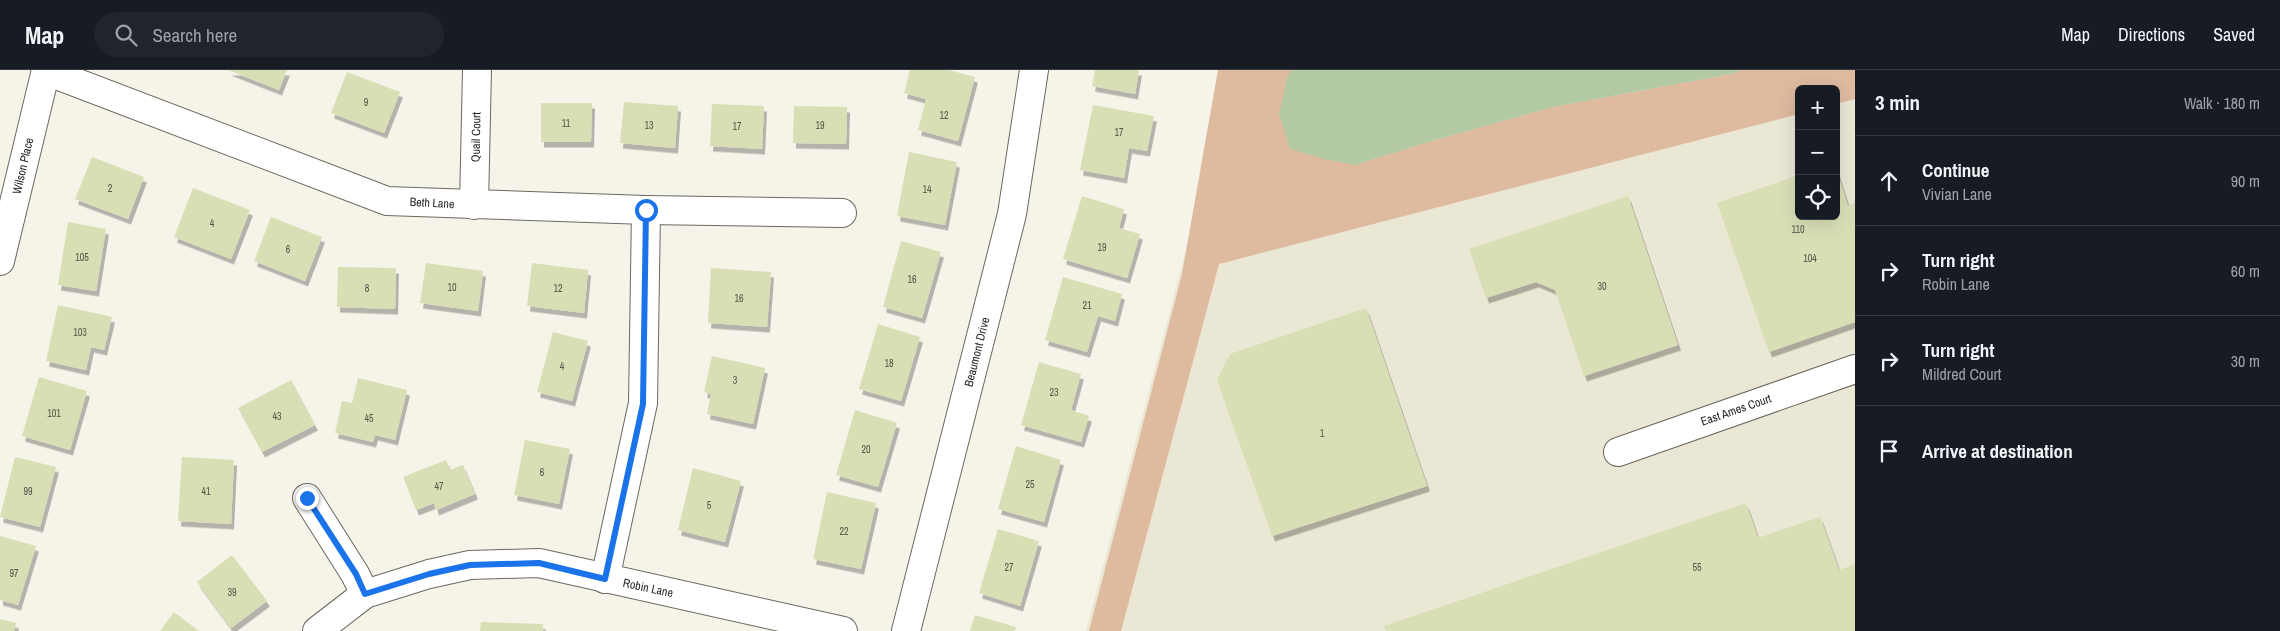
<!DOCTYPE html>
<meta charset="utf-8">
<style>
body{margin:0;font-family:"Archivo Narrow",sans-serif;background:#20242c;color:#f1f3f6}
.controls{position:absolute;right:15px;top:15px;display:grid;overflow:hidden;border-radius:8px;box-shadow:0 5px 20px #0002}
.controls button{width:45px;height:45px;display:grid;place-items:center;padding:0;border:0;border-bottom:1px solid #363941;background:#171b24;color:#f1f3f6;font:25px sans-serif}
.stop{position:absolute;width:15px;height:15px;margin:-11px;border:4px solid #1a73e8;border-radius:50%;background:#fff}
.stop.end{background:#1a73e8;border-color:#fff;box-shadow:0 1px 5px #0008}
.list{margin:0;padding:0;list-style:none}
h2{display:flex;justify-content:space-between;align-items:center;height:65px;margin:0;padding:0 20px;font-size:21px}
h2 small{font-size:16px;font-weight:400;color:#9ea1a6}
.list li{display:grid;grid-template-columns:32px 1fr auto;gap:15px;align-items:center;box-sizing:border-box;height:90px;padding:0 20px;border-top:1px solid #363941}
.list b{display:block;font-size:19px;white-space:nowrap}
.list p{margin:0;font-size:16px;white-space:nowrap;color:#9ea1a6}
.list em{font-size:16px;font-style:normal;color:#9ea1a6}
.icon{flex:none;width:28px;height:28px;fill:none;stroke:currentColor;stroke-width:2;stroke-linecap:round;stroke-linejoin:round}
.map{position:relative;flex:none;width:1855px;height:561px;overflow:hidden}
header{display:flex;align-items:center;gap:30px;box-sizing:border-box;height:70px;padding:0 25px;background:#171b24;border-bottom:1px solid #363941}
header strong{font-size:24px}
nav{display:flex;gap:28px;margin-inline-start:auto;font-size:18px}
.search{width:350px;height:45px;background:#20242c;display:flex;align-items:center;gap:12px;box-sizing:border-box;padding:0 18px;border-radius:28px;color:#9ea1a6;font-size:19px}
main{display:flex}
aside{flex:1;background:#171b24}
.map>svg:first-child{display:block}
.built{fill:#ebe7d5;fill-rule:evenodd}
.forest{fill:#deba9f}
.water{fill:#b3c9a4}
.building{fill:#d9dfb5;filter:url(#shadow)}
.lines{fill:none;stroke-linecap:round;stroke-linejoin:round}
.minor-casing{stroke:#6b6960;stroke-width:30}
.minor{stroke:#fff;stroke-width:28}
.route{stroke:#1a73e8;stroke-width:6}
.labels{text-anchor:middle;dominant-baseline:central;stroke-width:5;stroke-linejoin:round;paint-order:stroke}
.number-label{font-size:10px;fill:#545548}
.street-label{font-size:12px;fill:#282724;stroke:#fff}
</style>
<header>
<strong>Map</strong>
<div class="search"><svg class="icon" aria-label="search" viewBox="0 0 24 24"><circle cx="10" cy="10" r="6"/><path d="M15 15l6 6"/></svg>Search here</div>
<nav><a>Map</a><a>Directions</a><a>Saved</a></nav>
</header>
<main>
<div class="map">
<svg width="1855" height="561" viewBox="0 0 1855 561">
<defs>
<filter id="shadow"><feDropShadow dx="3" dy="5.5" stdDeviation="0" flood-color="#0004"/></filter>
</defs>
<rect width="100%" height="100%" fill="#f6f3e9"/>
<path class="built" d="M 1233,0 L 1855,0 L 1855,561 L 1086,561 ZM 1799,19 L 1836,19 L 1836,146 L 1799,146 Z"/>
<polygon class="forest" points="1218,0 1293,0 1288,4 1355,95 1428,72 1553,37 1736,3 1741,0 1855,0 1855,29 1836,34 1836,19 1799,19 1799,44 1219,194 1121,561 1089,561 1182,204"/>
<polygon class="water" points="1293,0 1741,0 1736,3 1553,37 1428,72 1355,95 1324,89 1290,79 1279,44 1288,4"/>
<g class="building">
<polygon points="228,0 287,0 279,20"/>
<polygon points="910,0 949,0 975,7 958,71 918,60 926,29 904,23"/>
<polygon points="1095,0 1139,0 1135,24 1092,16"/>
<polygon points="347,2 400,22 384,63 331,43"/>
<polygon points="624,32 678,36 675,78 620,73"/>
<polygon points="541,33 592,33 591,72 541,72"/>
<polygon points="712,34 764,36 762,79 710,76"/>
<polygon points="1093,35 1154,46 1147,81 1129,78 1124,108 1080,100"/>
<polygon points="794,36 847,37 846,74 793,73"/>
<polygon points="909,82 957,92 945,155 897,146"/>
<polygon points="92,87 144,107 128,149 75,129"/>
<polygon points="1837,101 1848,136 1855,133 1855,252 1769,282 1717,133 1799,105 1799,146 1836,146"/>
<polygon points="193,118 250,140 231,189 174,167"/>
<polygon points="1082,126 1124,139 1119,158 1140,164 1127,208 1063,189"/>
<polygon points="1628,126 1678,275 1584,306 1555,220 1536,212 1486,228 1469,179"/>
<polygon points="271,147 322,167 305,211 254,191"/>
<polygon points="68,152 106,159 96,221 58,215"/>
<polygon points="901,171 941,182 922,248 883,237"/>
<polygon points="426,193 483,201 478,241 420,233"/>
<polygon points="532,193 588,200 584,243 527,236"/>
<polygon points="338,197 396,198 395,239 337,237"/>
<polygon points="711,198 771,202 767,257 708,253"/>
<polygon points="1063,207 1122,224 1115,251 1098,246 1087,282 1045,270"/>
<polygon points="58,235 112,247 104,280 91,277 86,300 46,291"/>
<polygon points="1366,238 1427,416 1272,466 1217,310 1230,284"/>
<polygon points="878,254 920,267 901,331 859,319"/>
<polygon points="553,262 588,271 572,331 537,322"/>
<polygon points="712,286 765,298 753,354 707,344 711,324 704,322"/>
<polygon points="1039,292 1081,304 1071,340 1089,346 1081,372 1021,355"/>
<polygon points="39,307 87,321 70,380 22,366"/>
<polygon points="358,308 407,320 395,370 375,365 373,372 335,363 342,331 352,333"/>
<polygon points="291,310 315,355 262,382 238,338"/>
<polygon points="855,340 897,353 878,417 836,405"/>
<polygon points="525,370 570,379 559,434 514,425"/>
<polygon points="1016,376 1061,390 1044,452 998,439"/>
<polygon points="15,387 56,397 40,457 0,447"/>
<polygon points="182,387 234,390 231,454 178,451"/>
<polygon points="446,390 450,400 463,395 475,424 436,440 434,433 416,440 403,407"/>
<polygon points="693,398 741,411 725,472 678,460"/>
<polygon points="827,422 876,433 861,499 813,489"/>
<polygon points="1746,433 1758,468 1820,447 1839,500 1855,494 1855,561 1386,561 1384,556"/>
<polygon points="998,459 1039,471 1020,536 979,523"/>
<polygon points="0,466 36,476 18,535 0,530"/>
<polygon points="232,485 267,531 231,558 197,512"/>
<polygon points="174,542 199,561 160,561"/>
<polygon points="975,545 1016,557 1015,561 970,561"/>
<polygon points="0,549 16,553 14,561 0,561"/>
<polygon points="481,552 543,554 543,561 480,561"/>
</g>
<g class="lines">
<defs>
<g id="minor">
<polyline points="46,1 387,131 646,140 842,143"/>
<polyline points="474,135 477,0"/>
<polyline points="0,191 46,0"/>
<polyline points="1618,382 1855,299"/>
<polyline points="307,428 355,504 365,524"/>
<polyline points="605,509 643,333 646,140"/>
<polyline points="317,561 365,524 429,504 470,495 539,493 843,561"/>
<polyline points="906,561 1012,144 1034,0"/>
</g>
</defs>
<use href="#minor" class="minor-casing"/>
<use href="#minor" class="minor"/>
</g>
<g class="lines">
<polyline class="route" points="307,428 356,504 365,524 429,504 470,495 539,493 605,509 643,334 646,140"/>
</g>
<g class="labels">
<g class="number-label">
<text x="366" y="32">9</text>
<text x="944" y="45">12</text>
<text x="566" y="53">11</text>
<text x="649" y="55">13</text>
<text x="820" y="55">19</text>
<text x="737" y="56">17</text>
<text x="1119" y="62">17</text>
<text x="110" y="118">2</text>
<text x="927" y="119">14</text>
<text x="212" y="153">4</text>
<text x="1798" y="159">110</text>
<text x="1102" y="177">19</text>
<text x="288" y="179">6</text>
<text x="82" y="187">105</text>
<text x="1810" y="188">104</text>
<text x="912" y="209">16</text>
<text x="1602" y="216">30</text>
<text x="452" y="217">10</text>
<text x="367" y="218">8</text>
<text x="558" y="218">12</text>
<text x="739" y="228">16</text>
<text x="1087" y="235">21</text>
<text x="80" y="262">103</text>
<text x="889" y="293">18</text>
<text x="562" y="296">4</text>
<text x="735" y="310">3</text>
<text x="1054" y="322">23</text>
<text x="54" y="343">101</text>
<text x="277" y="346">43</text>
<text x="369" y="348">45</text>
<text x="1322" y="363">1</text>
<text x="866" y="379">20</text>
<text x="542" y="402">6</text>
<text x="1030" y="414">25</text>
<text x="439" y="416">47</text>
<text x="28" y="421">99</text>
<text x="206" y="421">41</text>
<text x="709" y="435">5</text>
<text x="844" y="461">22</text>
<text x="1009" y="497">27</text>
<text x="1697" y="497">55</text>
<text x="14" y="503">97</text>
<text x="232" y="522">39</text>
</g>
<g class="street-label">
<text transform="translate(476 67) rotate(-89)">Quail Court</text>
<text transform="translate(23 96) rotate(-77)">Wilson Place</text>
<text transform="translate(432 133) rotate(3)">Beth Lane</text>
<text transform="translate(977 282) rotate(-76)">Beaumont Drive</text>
<text transform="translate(1736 340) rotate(-19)">East Ames Court</text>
<text transform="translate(648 518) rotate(12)">Robin Lane</text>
</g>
</g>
</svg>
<div class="controls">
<button>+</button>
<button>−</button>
<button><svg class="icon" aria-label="locate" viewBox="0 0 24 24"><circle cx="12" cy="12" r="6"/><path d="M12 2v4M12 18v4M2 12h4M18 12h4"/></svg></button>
</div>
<div class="stop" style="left:646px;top:140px"></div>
<div class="stop end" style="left:307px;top:428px"></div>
</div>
<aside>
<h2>3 min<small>Walk · 180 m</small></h2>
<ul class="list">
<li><svg class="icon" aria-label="ahead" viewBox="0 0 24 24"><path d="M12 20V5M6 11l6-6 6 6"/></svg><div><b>Continue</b><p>Vivian Lane</p></div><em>90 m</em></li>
<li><svg class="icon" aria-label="right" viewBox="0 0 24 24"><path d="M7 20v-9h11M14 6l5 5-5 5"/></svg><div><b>Turn right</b><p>Robin Lane</p></div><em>60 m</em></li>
<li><svg class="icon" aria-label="right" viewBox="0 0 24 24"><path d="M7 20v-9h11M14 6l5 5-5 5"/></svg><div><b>Turn right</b><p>Mildred Court</p></div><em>30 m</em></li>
<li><svg class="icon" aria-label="arrive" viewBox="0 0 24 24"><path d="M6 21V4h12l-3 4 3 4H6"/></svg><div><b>Arrive at destination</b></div></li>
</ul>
</aside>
</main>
